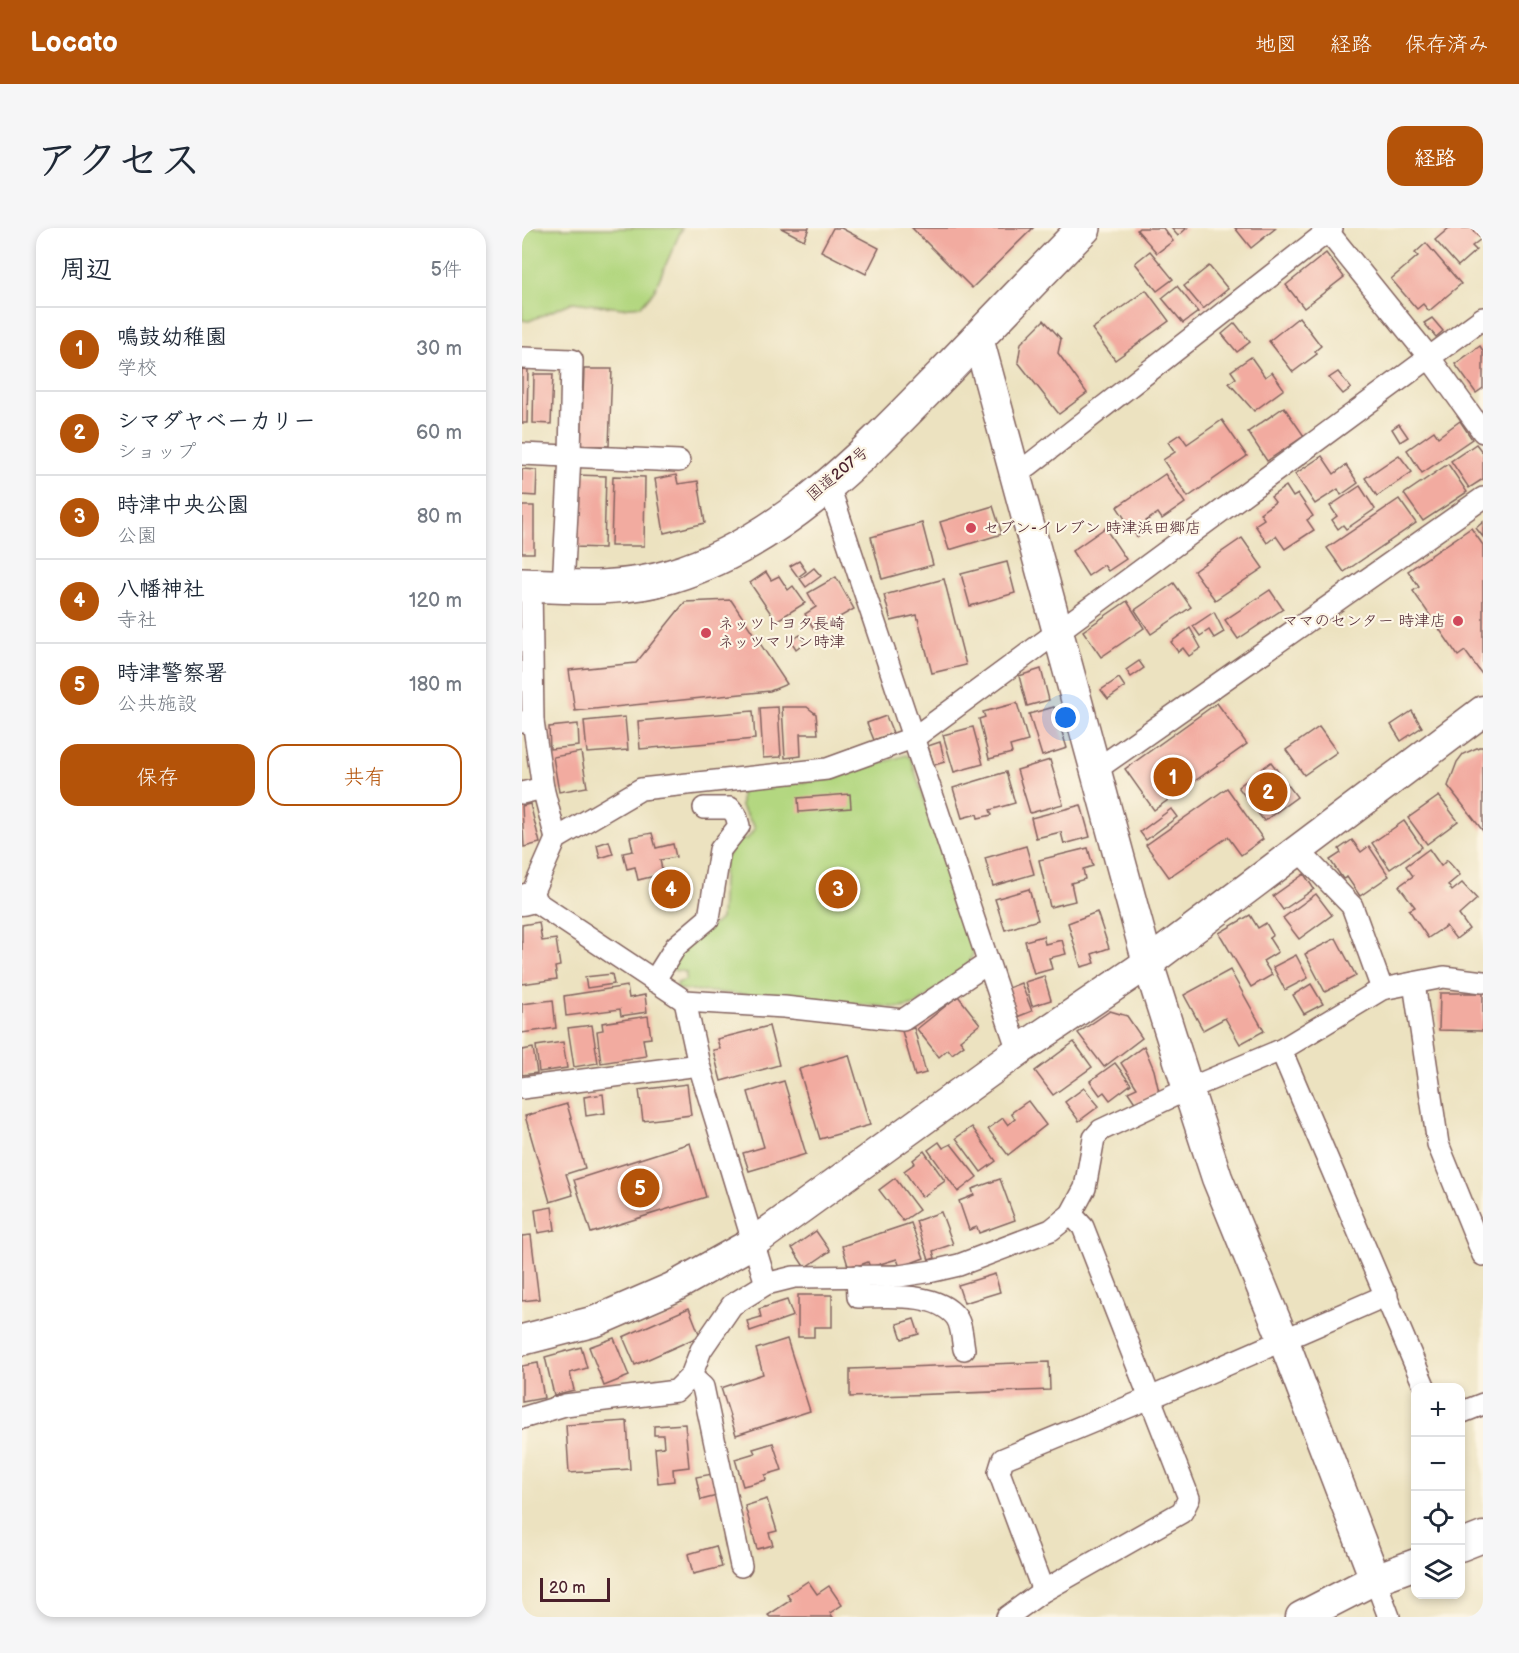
<!DOCTYPE html>
<html lang="ja">
<meta charset="utf-8">
<style>
body{margin:0;font-family:"Balsamiq Sans","Klee One",sans-serif;background:#f6f6f7;color:#1f2937}
.controls{position:absolute;right:18px;bottom:18px;display:grid;overflow:hidden;border-radius:12px;box-shadow:0 3px 9px #0003}
.controls button{width:54px;height:54px;display:grid;place-items:center;padding:0;border:0;border-bottom:2px solid #e0e1e3;background:#fff;color:#1f2937;font:30px sans-serif}
.scale{position:absolute;left:18px;bottom:15px;width:70px;box-sizing:border-box;padding-left:6px;border:3px solid #4a1f2b;border-top:0;font-size:16px;line-height:21px;white-space:nowrap;color:#4a1f2b;-webkit-text-stroke:4px #fcf5e5;paint-order:stroke}
.you{position:absolute;left:544px;top:490px;width:21px;height:21px;margin:-15px;border:4px solid #fff;border-radius:50%;background:#1a73e8;box-shadow:0 0 0 9px #1a73e833}
.badge{display:grid;place-items:center;width:39px;height:39px;border-radius:50%;background:#b45309;color:#fff;font-size:20px;font-weight:700}
.pin{position:absolute;translate:-50% -50%;border:3px solid #fff;box-shadow:0 2px 6px #0006}
.list{margin:0;padding:0;list-style:none}
h2{display:flex;justify-content:space-between;align-items:center;height:78px;margin:0;padding:0 24px;font-size:26px}
h2 small{font-size:20px;font-weight:400;color:#747a83}
.list li{display:grid;grid-template-columns:39px 1fr auto;gap:18px;align-items:center;box-sizing:border-box;height:84px;padding:0 24px;border-top:2px solid #e0e1e3}
.list b{display:block;font-size:22px;white-space:nowrap}
.list p{margin:0;font-size:20px;white-space:nowrap;color:#747a83}
.list em{font-size:20px;font-style:normal;color:#747a83}
.actions{display:flex;gap:12px;padding:18px 24px}
.actions a{flex:1;padding:14px 0;border:2px solid #b45309;border-radius:18px;text-align:center;font-size:21px;color:#b45309}
.actions .main{background:#b45309;color:#fff}
.icon{flex:none;width:33px;height:33px;fill:none;stroke:currentColor;stroke-width:2;stroke-linecap:round;stroke-linejoin:round}
.map{position:relative;flex:none;width:961px;height:1389px;overflow:hidden;border-radius:18px}
header{display:flex;align-items:center;gap:36px;box-sizing:border-box;height:84px;padding:0 30px;background:#b45309;color:#fff}
header strong{font-size:28px}
nav{display:flex;gap:33px;margin-inline-start:auto;font-size:21px}
.intro{display:flex;align-items:center;justify-content:space-between;box-sizing:border-box;height:144px;padding:0 36px}
h1{margin:0;font-size:42px}
.button{padding:15px 27px;border-radius:18px;background:#b45309;color:#fff;font-size:21px;font-weight:700}
main{display:flex;gap:36px;padding:0 36px}
aside{flex:1;background:#fff;border-radius:18px;box-shadow:0 3px 9px #0003}
.map>svg:first-child{display:block}
.green{fill:#b3d780;stroke:#7e7b56;stroke-width:1.5}
.building{fill:#f2aba0}
.lines{fill:none;stroke-linecap:round;stroke-linejoin:round}
.street-casing{stroke:#83635f;stroke-width:24}
.secondary-casing{stroke:#83635f;stroke-width:33}
.highway-casing{stroke:#83635f;stroke-width:36}
.street{stroke:#fff;stroke-width:21}
.secondary{stroke:#fff;stroke-width:30}
.highway{stroke:#fff;stroke-width:33}
.poi-dot{fill:#d1495b;stroke:#fcf5e5;stroke-width:2}
.labels{text-anchor:middle;dominant-baseline:central;stroke-width:4.5;stroke-linejoin:round;paint-order:stroke}
.street-label{font-size:16px;fill:#4a1f2b;stroke:#fcf5e5}
.poi-label{font-size:16px;fill:#4a1f2b;stroke:#fcf5e5;text-anchor:start}
</style>
<header>
<strong>Locato</strong>
<nav><a>地図</a><a>経路</a><a>保存済み</a></nav>
</header>
<div class="intro"><h1>アクセス</h1><a class="button">経路</a></div>
<main>
<aside>
<h2>周辺<small>5件</small></h2>
<ul class="list">
<li><span class="badge">1</span><div><b>鳴鼓幼稚園</b><p>学校</p></div><em>30 m</em></li>
<li><span class="badge">2</span><div><b>シマダヤベーカリー</b><p>ショップ</p></div><em>60 m</em></li>
<li><span class="badge">3</span><div><b>時津中央公園</b><p>公園</p></div><em>80 m</em></li>
<li><span class="badge">4</span><div><b>八幡神社</b><p>寺社</p></div><em>120 m</em></li>
<li><span class="badge">5</span><div><b>時津警察署</b><p>公共施設</p></div><em>180 m</em></li>
</ul>
<div class="actions"><a class="main">保存</a><a>共有</a></div>
</aside>
<div class="map">
<svg width="961" height="1389" viewBox="0 0 961 1389">
<rect width="100%" height="100%" fill="#fcf5e5"/>
<filter id="ink" filterUnits="userSpaceOnUse"><feTurbulence type="fractalNoise" baseFrequency=".0167" numOctaves="2"/><feDisplacementMap in="SourceGraphic" scale="12" xChannelSelector="R" yChannelSelector="G"/><feConvolveMatrix kernelMatrix="1 2 1 2 8 2 1 2 1" color-interpolation-filters="sRGB"/></filter>
<filter id="wash" filterUnits="userSpaceOnUse"><feTurbulence type="fractalNoise" baseFrequency=".008" numOctaves="4" result="noise"/><feDisplacementMap in="SourceGraphic" scale="24" xChannelSelector="R" yChannelSelector="G"/><feGaussianBlur stdDeviation="1.35" result="paint"/><feColorMatrix in="noise" values="0 0 0 0 0 0 0 0 0 0 0 0 0 0 0 0 0 1.4 0 .05"/><feComposite in="paint" operator="in"/></filter>
<g filter="url(#wash)">
<rect width="100%" height="100%" fill="#ece2c0"/>
<g class="green">
<polygon points="0,0 160,0 132,63 119,78 99,80 51,74 7,93 0,92"/>
<path d="M 384,527 L 389,531 L 452,723 L 444,741 L 393,777 L 379,780 L 154,761 L 155,755 L 164,752 L 164,744 L 151,742 C 153,720 182,703 199,691 L 202,632 L 216,611 L 225,611 L 233,600 L 219,579 L 219,561 L 308,551 Z"/>
</g>
<g id="blocks">
<g class="building">
<polygon points="259,0 287,0 282,12"/>
<polygon points="311,0 319,0 357,20 344,46 299,23"/>
<polygon points="390,0 511,0 450,60"/>
<polygon points="617,0 641,0 651,13 635,25 615,2"/>
<polygon points="649,0 665,0 656,8"/>
<polygon points="713,0 754,0 729,20"/>
<polygon points="927,0 955,0 951,3 959,11 950,18 954,22 936,38 913,12"/>
<polygon points="904,15 939,56 907,83 901,76 895,81 869,51 896,28 893,25"/>
<polygon points="628,23 651,51 635,63 613,35"/>
<polygon points="804,25 822,49 782,80 764,57"/>
<polygon points="687,38 706,61 681,81 662,58"/>
<polygon points="655,58 676,84 661,95 640,70"/>
<polygon points="624,62 647,93 593,132 570,101"/>
<polygon points="777,89 799,118 793,123 795,126 771,144 747,113"/>
<polygon points="910,90 921,103 914,109 902,95"/>
<polygon points="522,92 539,111 536,125 565,165 537,186 496,134 499,115"/>
<polygon points="713,95 728,114 715,124 700,106"/>
<polygon points="958,118 961,123 961,160 954,165 933,136"/>
<polygon points="729,129 743,149 750,144 762,161 732,183 707,155 714,150 709,143"/>
<polygon points="0,138 6,138 5,195 0,195"/>
<polygon points="62,141 90,141 87,218 59,218"/>
<polygon points="816,144 829,160 821,166 807,150"/>
<polygon points="12,146 31,146 29,196 11,195"/>
<polygon points="762,179 782,208 745,233 726,204"/>
<polygon points="700,192 725,228 666,269 641,232 653,224 646,214 658,206 665,216"/>
<polygon points="938,193 950,211 900,245 885,222 912,203 916,209"/>
<polygon points="877,196 886,209 878,214 870,201"/>
<polygon points="954,216 961,225 961,251 947,260 929,233"/>
<polygon points="877,227 890,244 855,268 843,250"/>
<polygon points="800,228 812,246 824,237 836,255 819,267 816,261 793,276 773,246"/>
<polygon points="926,236 945,264 901,293 882,266"/>
<polygon points="0,241 15,242 14,268 0,267"/>
<polygon points="643,246 663,275 640,291 636,285 624,293 628,299 615,309 595,279"/>
<polygon points="55,247 84,248 82,320 53,319"/>
<polygon points="154,247 156,256 176,253 183,295 142,305 133,251"/>
<polygon points="91,248 123,249 122,318 89,318"/>
<polygon points="764,258 771,269 776,266 791,288 785,292 792,302 763,321 754,308 745,315 733,297 742,291 738,285 753,274 749,269"/>
<polygon points="838,258 853,281 824,301 821,297 816,301 810,292 815,288 808,278"/>
<polygon points="877,271 894,295 822,344 805,320"/>
<rect x="0" y="278" width="12" height="47"/>
<polygon points="471,278 480,306 427,322 418,294"/>
<polygon points="961,294 961,309 954,300"/>
<polygon points="400,295 411,337 360,351 349,309"/>
<polygon points="583,300 604,331 586,343 582,337 566,348 550,323"/>
<polygon points="949,300 961,317 961,444 959,445 943,423 936,428 891,363 897,359 886,343"/>
<polygon points="720,310 741,340 693,372 672,343"/>
<polygon points="277,333 284,343 276,349 268,338"/>
<polygon points="485,334 493,365 448,378 439,346"/>
<polygon points="292,340 299,348 284,359 278,351"/>
<polygon points="244,344 249,352 257,348 266,362 271,358 283,375 254,393 228,355"/>
<polygon points="314,349 332,381 293,403 283,386 294,379 286,365"/>
<polygon points="422,351 444,437 410,445 395,387 369,393 362,367"/>
<polygon points="652,355 669,379 629,406 613,382"/>
<polygon points="748,362 761,381 716,411 703,392"/>
<polygon points="209,372 265,456 248,463 53,483 47,442 114,435 163,374"/>
<polygon points="605,373 622,400 579,429 561,403"/>
<polygon points="692,384 702,404 692,410 687,402 678,408 671,398"/>
<polygon points="668,400 679,420 667,428 661,420 656,424 649,414"/>
<polygon points="278,407 283,414 274,421 269,413"/>
<polygon points="617,433 622,440 609,449 604,442"/>
<polygon points="519,441 527,472 505,478 497,448"/>
<polygon points="597,450 603,459 586,471 579,462"/>
<polygon points="495,475 506,513 488,518 490,525 467,531 457,491 463,489 461,484"/>
<polygon points="695,475 725,516 632,582 603,541"/>
<polygon points="256,479 259,529 241,530 238,480"/>
<polygon points="260,479 285,479 294,486 296,506 278,506 279,528 263,530"/>
<polygon points="532,479 545,520 520,528 507,486"/>
<polygon points="231,483 233,511 118,521 116,493"/>
<polygon points="890,483 900,499 879,513 869,497"/>
<polygon points="364,488 371,505 352,512 345,495"/>
<polygon points="103,489 106,522 65,525 62,493"/>
<polygon points="56,496 57,518 28,521 27,499"/>
<polygon points="451,499 461,536 432,544 421,507"/>
<polygon points="797,499 815,524 782,547 764,522"/>
<polygon points="418,514 423,534 412,537 406,518"/>
<polygon points="957,519 961,519 961,603 926,558 935,534 941,526"/>
<polygon points="59,524 65,559 37,564 31,529"/>
<polygon points="528,532 541,576 508,585 495,542"/>
<polygon points="749,534 775,569 742,593 716,559"/>
<polygon points="484,544 493,575 468,582 470,587 456,590 455,586 440,590 431,560"/>
<polygon points="705,560 741,611 719,627 706,609 647,649 624,617"/>
<polygon points="328,566 329,580 277,584 276,570"/>
<polygon points="917,568 936,593 905,616 886,590"/>
<polygon points="8,576 18,615 2,619 0,578"/>
<polygon points="559,577 568,609 542,616 539,604 514,610 509,590"/>
<polygon points="649,581 655,589 624,612 618,604"/>
<polygon points="882,593 900,619 868,641 850,615"/>
<polygon points="130,605 134,620 151,616 154,629 138,632 141,646 116,652 113,639 105,641 101,625 111,623 108,609"/>
<polygon points="830,612 839,624 847,618 867,648 838,668 825,649 821,651 808,632 819,625 817,621"/>
<polygon points="87,613 91,626 78,630 75,617"/>
<polygon points="504,618 512,646 471,658 463,630"/>
<polygon points="566,620 571,638 561,641 563,651 549,655 553,673 528,679 517,632"/>
<polygon points="907,621 919,638 925,632 938,647 926,657 930,663 940,655 955,671 937,687 947,701 934,711 924,698 906,710 887,682 893,679 877,658 891,648 884,638"/>
<polygon points="782,646 792,661 761,682 751,668"/>
<polygon points="507,661 516,692 483,702 473,671"/>
<polygon points="794,666 810,687 777,711 761,690"/>
<polygon points="575,684 587,720 570,726 573,735 559,739 546,695"/>
<polygon points="728,687 736,700 744,695 751,707 747,710 756,724 741,733 750,747 729,759 697,705"/>
<polygon points="17,694 20,713 34,711 38,738 33,739 35,751 0,756 0,697"/>
<polygon points="521,708 523,716 540,712 544,726 527,730 530,741 512,746 503,713"/>
<polygon points="814,710 834,748 803,764 783,726"/>
<polygon points="774,727 786,750 763,762 751,739"/>
<polygon points="708,742 742,803 718,816 703,790 681,802 662,767"/>
<polygon points="90,746 92,756 65,760 63,749"/>
<polygon points="522,748 529,772 510,778 503,754"/>
<polygon points="499,755 510,783 495,789 484,761"/>
<polygon points="789,756 801,776 782,786 771,767"/>
<polygon points="105,758 107,770 123,767 125,784 99,788 98,781 44,788 42,768"/>
<polygon points="918,765 961,765 961,803 917,802"/>
<polygon points="436,768 458,796 438,812 442,817 430,826 426,821 417,829 395,801"/>
<polygon points="31,772 34,800 0,805 0,776"/>
<polygon points="588,783 605,788 620,810 582,839 556,805"/>
<polygon points="126,788 129,810 121,811 124,828 79,835 75,803 81,802 80,795"/>
<polygon points="70,797 76,835 52,839 46,800"/>
<polygon points="247,798 257,837 199,853 191,822 198,821 195,811"/>
<polygon points="392,800 404,845 393,848 380,803"/>
<polygon points="41,814 45,840 17,844 14,818"/>
<polygon points="552,814 570,839 531,867 513,843"/>
<polygon points="622,818 632,842 637,864 614,876 606,864 615,860 599,835"/>
<polygon points="11,820 15,845 0,847 0,822"/>
<polygon points="327,827 348,897 298,911 277,841"/>
<polygon points="593,835 609,856 588,872 582,864 578,867 568,853"/>
<polygon points="262,853 284,926 227,943 221,925 242,919 226,864"/>
<polygon points="165,856 169,887 121,893 117,862"/>
<polygon points="562,860 577,878 557,893 543,874"/>
<polygon points="81,866 83,885 64,888 62,869"/>
<polygon points="506,873 524,897 486,927 466,901 481,890 486,897 493,891 489,885"/>
<polygon points="45,876 63,940 44,946 51,967 28,974 3,888"/>
<polygon points="450,899 474,933 459,944 434,910"/>
<polygon points="417,914 421,920 429,916 455,949 436,964 406,922"/>
<polygon points="168,915 184,969 69,1005 52,952"/>
<polygon points="402,923 423,953 400,969 382,943 393,935 391,932"/>
<polygon points="373,950 397,982 381,993 357,962"/>
<polygon points="478,951 493,992 457,1005 455,999 447,1002 437,973 452,967 450,961"/>
<polygon points="30,979 33,1002 16,1005 13,982"/>
<polygon points="419,984 431,1016 411,1023 413,1030 407,1032 394,993"/>
<polygon points="389,995 402,1030 378,1039 375,1031 348,1039 346,1034 327,1041 320,1018"/>
<polygon points="294,1003 308,1023 283,1040 270,1020"/>
<polygon points="9,1007 17,1071 0,1073 0,1008"/>
<polygon points="473,1046 478,1064 442,1075 436,1057"/>
<polygon points="276,1067 310,1067 310,1099 292,1099 292,1109 276,1109"/>
<polygon points="265,1072 271,1088 228,1103 225,1093 239,1089 237,1081"/>
<polygon points="167,1080 178,1108 113,1137 101,1109"/>
<polygon points="392,1091 397,1106 380,1111 375,1096"/>
<polygon points="92,1110 107,1148 82,1158 67,1119"/>
<polygon points="265,1111 288,1183 214,1207 199,1160 241,1146 234,1121"/>
<polygon points="59,1119 65,1140 48,1145 52,1162 32,1167 23,1129"/>
<polygon points="527,1134 528,1162 328,1169 328,1141"/>
<polygon points="16,1135 22,1170 0,1174 0,1138"/>
<polygon points="105,1193 108,1241 47,1245 44,1197"/>
<polygon points="163,1196 167,1239 151,1241 152,1253 136,1255 133,1220 142,1219 141,1207 132,1207 132,1198"/>
<polygon points="251,1215 260,1242 243,1247 244,1252 221,1258 213,1231 233,1225 231,1221"/>
<polygon points="190,1246 195,1268 179,1272 174,1249"/>
<polygon points="245,1271 255,1303 247,1305 251,1317 235,1321 223,1278"/>
<polygon points="194,1318 200,1339 171,1346 166,1326"/>
<polygon points="286,1353 295,1366 307,1358 320,1377 308,1385 311,1389 248,1389 246,1387 269,1372 265,1367"/>
</g>
</g>
</g>
<g filter="url(#ink)">
<use href="#blocks" fill-opacity="0" stroke="#83635f" stroke-width="1.5"/>
<g class="lines">
<defs>
<g id="street">
<polyline points="803,0 907,129 961,204"/>
<polyline points="0,130 50,132 48,228 41,359"/>
<polyline points="0,226 157,233"/>
<polyline points="493,248 810,0"/>
<polyline points="306,255 496,823"/>
<polyline points="9,357 11,493"/>
<polyline points="0,494 11,493 21,560 34,611"/>
<polyline points="575,541 961,270"/>
<polyline points="0,565 21,560"/>
<polyline points="776,622 830,678 860,761"/>
<polyline points="466,735 381,792 262,779 163,773 8,670 34,611 119,561 305,541 393,509 961,90"/>
<polyline points="132,753 154,718 187,690 198,622 217,598 214,587 208,580 182,580"/>
<polyline points="892,755 916,916 961,1027"/>
<polyline points="163,773 177,837 244,1056"/>
<polyline points="759,822 903,1160"/>
<polyline points="0,860 177,837"/>
<path d="M 335,1048 L 336,1069 C 365,1069 414,1063 434,1089 C 440,1097 440,1111 442,1121"/>
<polyline points="169,1148 181,1159 219,1338"/>
<polyline points="938,1185 961,1176"/>
<polyline points="0,1190 43,1177 154,1163 169,1148 179,1122 210,1077 244,1056 272,1049 377,1048 411,1043 437,1037 529,1002 549,986 563,960 572,910 579,902 666,861 759,822 860,761 922,749 961,754"/>
<polyline points="853,1351 867,1389"/>
<polyline points="521,1363 477,1244 481,1231 628,1170 865,1067"/>
<polyline points="485,1389 521,1363 660,1284 667,1270 561,999 549,986"/>
</g>
<g id="secondary">
<polyline points="456,110 626,735 666,861 695,950 761,1111 853,1351"/>
<polyline points="0,672 8,670"/>
<polyline points="0,1112 74,1093 150,1060 232,1014 496,823 626,735 961,483"/>
<polyline points="938,1318 961,1309"/>
<polyline points="779,1389 853,1351 894,1336"/>
</g>
<path id="highway" d="M 0,357 C 49,359 102,363 149,348 C 259,315 342,227 420,147 C 467,98 514,49 562,0"/>
</defs>
<use href="#street" class="street-casing"/>
<use href="#secondary" class="secondary-casing"/>
<use href="#highway" class="highway-casing"/>
<use href="#street" class="street"/>
<use href="#secondary" class="secondary"/>
<use href="#highway" class="highway"/>
</g>
</g>
<g class="poi-dot">
<circle cx="449" cy="300" r="6"/>
<circle cx="936" cy="393" r="6"/>
<circle cx="184" cy="405" r="6"/>
</g>
<g class="labels">
<g class="street-label">
<text transform="translate(316 246) rotate(-40)">国道207号</text>
</g>
<g class="poi-label">
<text x="461" y="300">セブン-イレブン 時津浜田郷店</text>
<text x="924" y="393" text-anchor="end">ママのセンター 時津店</text>
<text x="196" y="396">ネッツトヨタ長崎<tspan x="196" dy="18">ネッツマリン時津</tspan></text>
</g>
</g>
</svg>
<div class="controls">
<button>+</button>
<button>−</button>
<button><svg class="icon" aria-label="locate" viewBox="0 0 24 24"><circle cx="12" cy="12" r="6"/><path d="M12 2v4M12 18v4M2 12h4M18 12h4"/></svg></button>
<button><svg class="icon" aria-label="layers" viewBox="0 0 24 24"><path d="M12 4l9 5-9 5-9-5zM3 14l9 5 9-5"/></svg></button>
</div>
<div class="scale">20 m</div>
<div class="you"></div>
<div class="pin badge" style="left:651px;top:549px">1</div>
<div class="pin badge" style="left:746px;top:564px">2</div>
<div class="pin badge" style="left:316px;top:661px">3</div>
<div class="pin badge" style="left:149px;top:661px">4</div>
<div class="pin badge" style="left:118px;top:960px">5</div>
</div>
</main>
